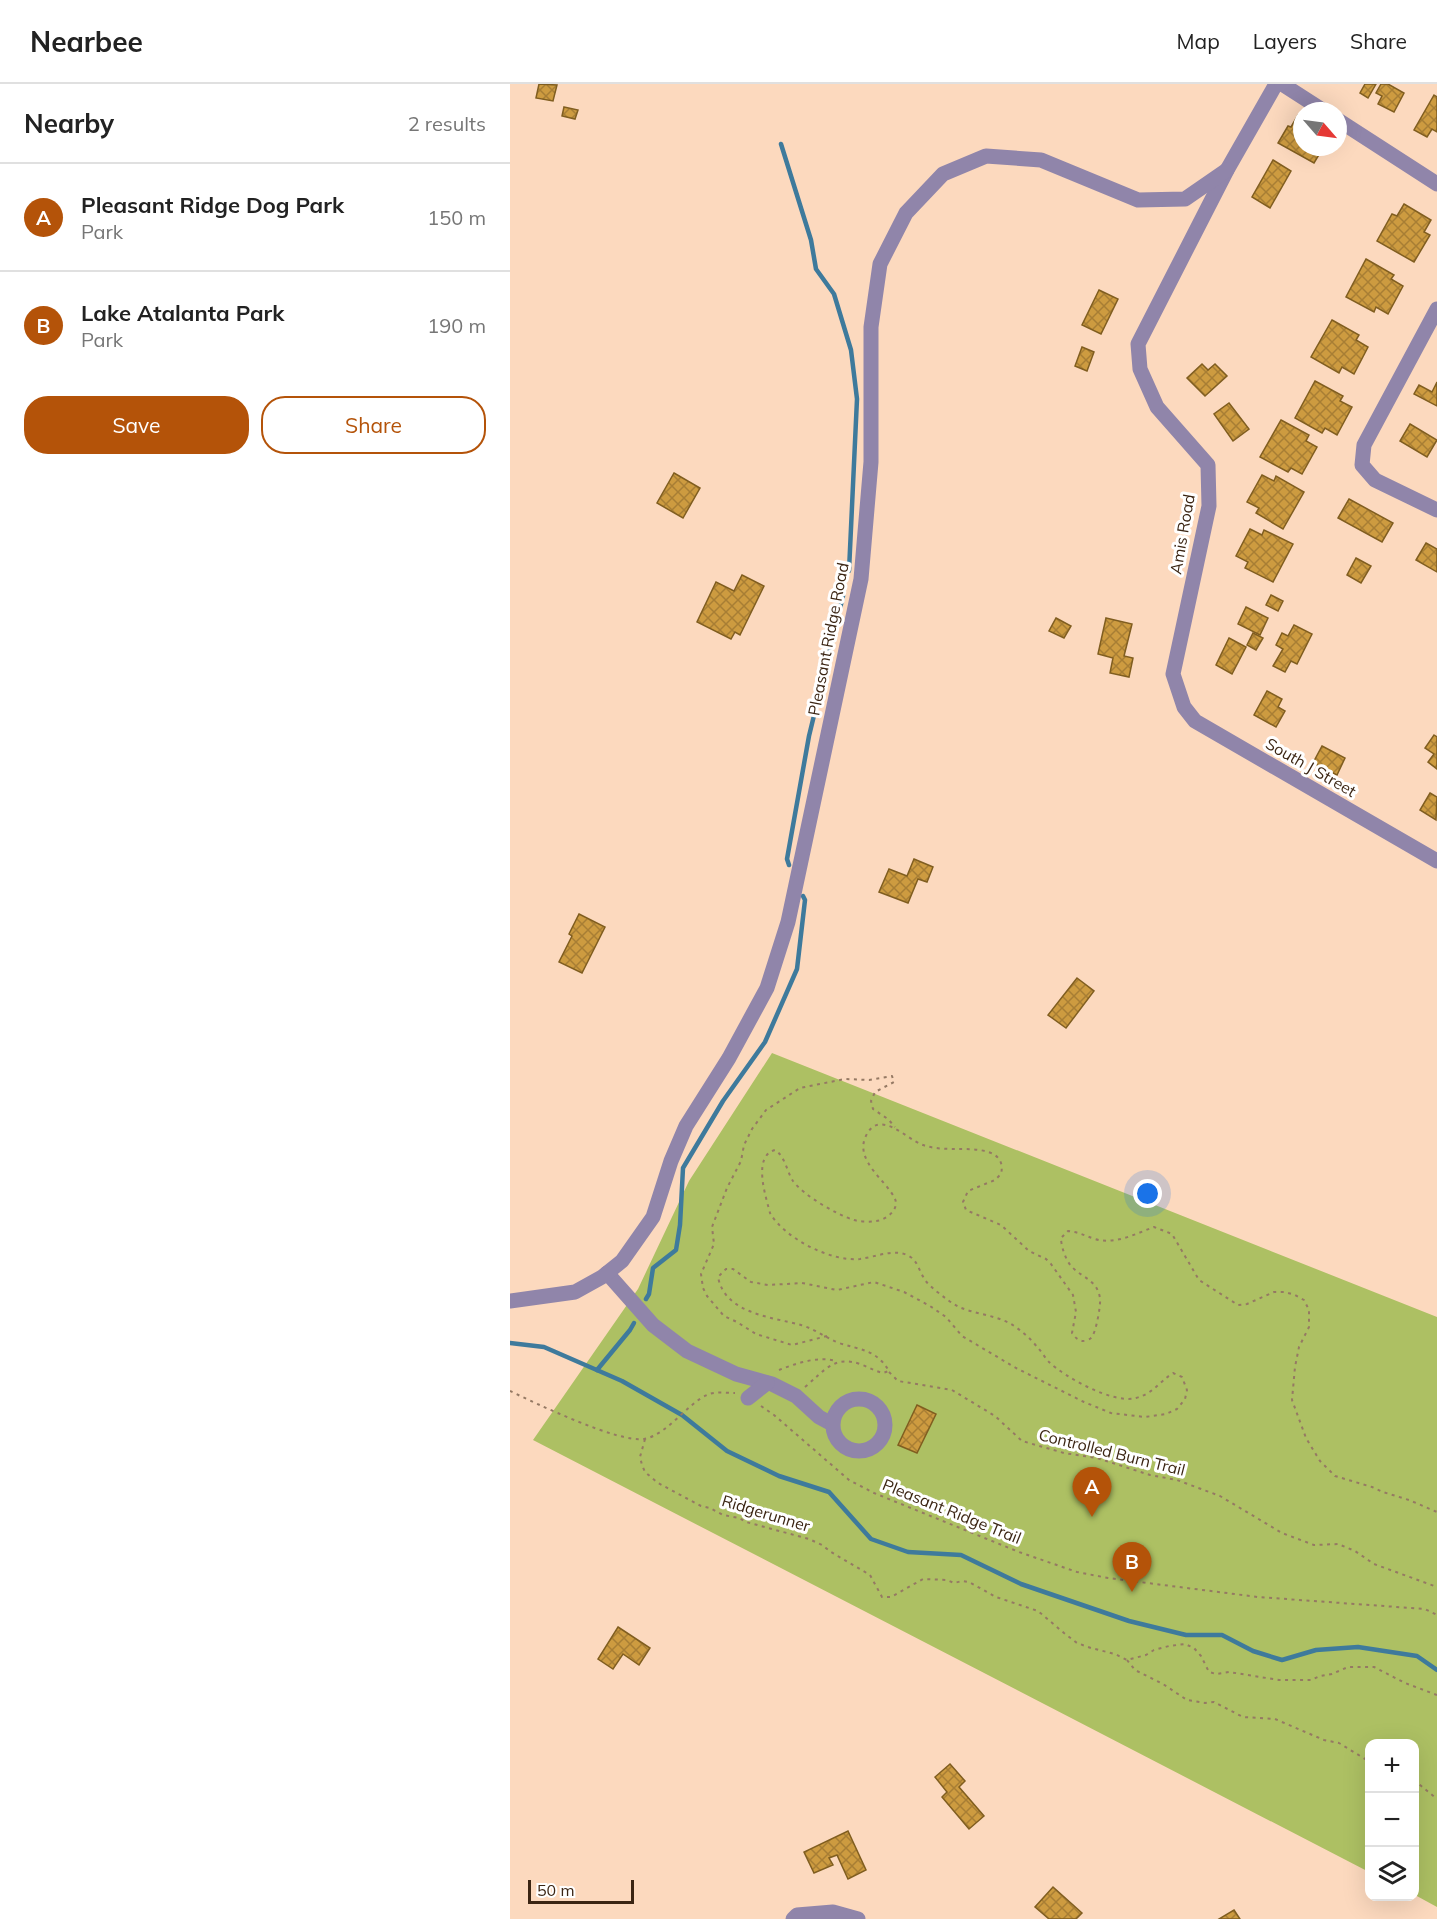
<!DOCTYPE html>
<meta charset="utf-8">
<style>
body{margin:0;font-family:Mulish,sans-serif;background:#f2f2f2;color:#222}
.controls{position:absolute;right:18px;bottom:18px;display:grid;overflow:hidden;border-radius:12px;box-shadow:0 6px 24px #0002}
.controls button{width:54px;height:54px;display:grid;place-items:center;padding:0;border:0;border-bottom:2px solid #e0e0e0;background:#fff;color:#222;font:30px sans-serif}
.compass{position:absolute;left:783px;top:18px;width:54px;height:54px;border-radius:50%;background:#fff;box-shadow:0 6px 24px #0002;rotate:118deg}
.scale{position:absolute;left:18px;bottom:15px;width:106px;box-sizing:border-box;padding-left:6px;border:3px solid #3b2513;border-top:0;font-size:16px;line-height:21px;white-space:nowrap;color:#3b2513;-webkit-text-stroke:4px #fff;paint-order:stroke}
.you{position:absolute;left:638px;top:1110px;width:21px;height:21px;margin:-15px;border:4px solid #fff;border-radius:50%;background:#1a73e8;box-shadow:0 0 0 9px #1a73e833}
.badge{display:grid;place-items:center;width:39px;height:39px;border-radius:50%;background:#b45309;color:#fff;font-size:20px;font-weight:700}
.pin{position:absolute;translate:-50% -50px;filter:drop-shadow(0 2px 3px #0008)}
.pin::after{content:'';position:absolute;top:32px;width:21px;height:18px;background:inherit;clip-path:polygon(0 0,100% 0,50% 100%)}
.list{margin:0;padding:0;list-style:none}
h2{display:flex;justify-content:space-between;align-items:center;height:78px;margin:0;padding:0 24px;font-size:26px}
h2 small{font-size:20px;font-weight:400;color:#767676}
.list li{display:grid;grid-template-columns:39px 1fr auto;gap:18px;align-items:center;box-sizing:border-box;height:108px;padding:0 24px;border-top:2px solid #e0e0e0}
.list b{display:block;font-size:22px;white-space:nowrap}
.list p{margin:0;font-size:20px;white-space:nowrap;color:#767676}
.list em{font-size:20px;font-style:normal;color:#767676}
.actions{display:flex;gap:12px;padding:18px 24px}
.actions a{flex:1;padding:14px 0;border:2px solid #b45309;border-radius:24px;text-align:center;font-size:21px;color:#b45309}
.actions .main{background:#b45309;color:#fff}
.icon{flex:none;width:33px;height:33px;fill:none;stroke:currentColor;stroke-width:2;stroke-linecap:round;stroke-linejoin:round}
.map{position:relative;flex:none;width:927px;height:1835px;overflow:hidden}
header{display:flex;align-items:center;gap:36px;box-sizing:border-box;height:84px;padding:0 30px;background:#fff;border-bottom:2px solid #e0e0e0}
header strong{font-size:28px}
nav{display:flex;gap:33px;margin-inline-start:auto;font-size:21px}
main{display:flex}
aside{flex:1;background:#fff}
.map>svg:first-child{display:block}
.green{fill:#adc063}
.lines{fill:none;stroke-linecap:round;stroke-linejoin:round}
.stream{stroke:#3e7a9c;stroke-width:4.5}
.building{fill:url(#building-cross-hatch);stroke:#805e20;stroke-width:1.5}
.path{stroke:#957963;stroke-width:2;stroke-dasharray:3 4.5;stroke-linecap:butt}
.minor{stroke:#9085aa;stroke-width:15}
.labels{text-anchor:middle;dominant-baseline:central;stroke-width:6;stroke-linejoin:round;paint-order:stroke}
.street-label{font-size:16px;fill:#3b2513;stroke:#fff}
</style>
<header>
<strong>Nearbee</strong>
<nav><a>Map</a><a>Layers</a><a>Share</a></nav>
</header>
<main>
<aside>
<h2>Nearby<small>2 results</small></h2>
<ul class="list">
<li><span class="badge">A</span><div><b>Pleasant Ridge Dog Park</b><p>Park</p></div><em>150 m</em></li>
<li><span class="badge">B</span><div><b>Lake Atalanta Park</b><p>Park</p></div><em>190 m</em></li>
</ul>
<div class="actions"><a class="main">Save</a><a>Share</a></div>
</aside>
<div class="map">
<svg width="927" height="1835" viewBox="0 0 927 1835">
<defs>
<pattern id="building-cross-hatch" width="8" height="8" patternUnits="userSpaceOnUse" patternTransform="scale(1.5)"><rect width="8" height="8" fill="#cd9b40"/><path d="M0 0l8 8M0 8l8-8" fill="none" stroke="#a87e34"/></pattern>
</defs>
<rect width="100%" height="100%" fill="#fcd9be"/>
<polygon class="green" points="262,969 927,1233 927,1823 905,1811 904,1660 860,1660 859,1788 23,1356 128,1205 179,1097"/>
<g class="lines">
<g class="stream">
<polyline points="271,60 301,156 306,185 324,210 341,266 347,315 339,487"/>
<polyline points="279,781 277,775 299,652 333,512"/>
<polyline points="136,1215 139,1210 143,1184 166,1166 170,1141 173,1084 213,1017 255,958 287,885 295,816 293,812"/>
<polyline points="0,1259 34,1263 112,1297 172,1331 217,1367 269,1392 319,1408 361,1455 398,1468 451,1471 511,1500 619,1537 676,1551 712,1551 743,1567 772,1576 806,1566 848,1563 907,1572 927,1586"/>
<polyline points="87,1286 120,1246 124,1239"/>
</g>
</g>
<g class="building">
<polygon points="29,0 47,1 43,17 26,14"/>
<polygon points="855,0 866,0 858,14 850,9"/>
<polygon points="871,0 878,0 894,9 884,28 868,20 872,12 866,9"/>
<polygon points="924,11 927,13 927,48 922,45 917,53 904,46"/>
<polygon points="54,23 68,26 65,35 52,32"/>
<polygon points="788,31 792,33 792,63 800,63 810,69 804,79 768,59 778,42 781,43"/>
<polygon points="763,76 781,87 760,124 742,113"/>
<polygon points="894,120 921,136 914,148 920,151 904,178 867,157 882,130 887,132"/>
<polygon points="856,175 884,191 881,195 893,202 878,230 866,223 864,228 836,213"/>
<polygon points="589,206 608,215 591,250 572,241"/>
<polygon points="822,236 849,251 846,256 858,263 844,290 832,283 829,289 801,273"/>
<polygon points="572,263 584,268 577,287 565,282"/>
<polygon points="692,280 698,286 705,280 717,292 695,312 677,294"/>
<polygon points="805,297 833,312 830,317 842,323 827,351 815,344 812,349 785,334"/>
<polygon points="927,298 927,322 904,310 909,301 922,308"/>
<polygon points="719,319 739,345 723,357 704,330"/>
<polygon points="771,336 799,351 796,357 807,363 792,390 781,384 778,388 750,373"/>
<polygon points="900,340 927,356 917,373 890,357"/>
<polygon points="164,389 190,404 173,434 147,419"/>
<polygon points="752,391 764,397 766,392 794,408 773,445 746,429 749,424 737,418"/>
<polygon points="839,415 883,439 872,458 828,434"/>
<polygon points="740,445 752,451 754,446 783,460 763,498 735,484 738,478 726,472"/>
<polygon points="916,459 927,465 927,488 906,476"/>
<polygon points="846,474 861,482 851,499 837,491"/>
<polygon points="232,491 254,502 230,551 225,548 221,555 187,538 206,498 224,507"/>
<polygon points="761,511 773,517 768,527 756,521"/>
<polygon points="736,523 758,534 750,551 728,540"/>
<polygon points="546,534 561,542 554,554 539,547"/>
<polygon points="596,534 622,540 614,572 623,574 619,593 600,589 603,574 588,570"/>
<polygon points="784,541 802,550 787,580 781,577 775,588 763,582 773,565 766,561 772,549 778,552"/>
<polygon points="743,549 753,554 746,566 737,561"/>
<polygon points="719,554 736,563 722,590 706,581"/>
<polygon points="757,607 772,615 768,623 775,627 766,643 744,631"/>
<polygon points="924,651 927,653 927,685 918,678 924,670 915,664"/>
<polygon points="812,662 835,674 827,691 803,679"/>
<polygon points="920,709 927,713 926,736 910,726"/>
<polygon points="404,775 423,783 417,798 408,795 398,819 369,808 379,785 397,792"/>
<polygon points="69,830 95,843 72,889 49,878 62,852 59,850"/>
<polygon points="567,894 584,907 556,944 538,931"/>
<polygon points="407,1321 426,1330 407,1369 388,1361"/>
<polygon points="108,1543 140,1564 129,1581 113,1570 103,1585 88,1575"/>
<polygon points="440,1680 455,1697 449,1703 474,1732 459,1745 432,1713 437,1708 425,1693"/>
<polygon points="338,1747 356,1786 338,1795 327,1771 319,1774 323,1781 304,1789 294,1768"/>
<polygon points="543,1803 572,1829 566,1835 539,1835 525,1823"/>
<polygon points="724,1826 730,1835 709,1835"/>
</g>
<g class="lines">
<g class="path">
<polyline points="317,1252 282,1261 246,1250 227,1238 214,1232 197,1212 193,1204 191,1190 204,1160 202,1143 217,1104 231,1077 234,1061 242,1045 256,1026 290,1004 335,995 359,996 382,992 384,998 365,1008 361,1017 363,1025 378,1035 385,1043"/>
<path d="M 269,1286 C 287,1279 307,1272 327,1277"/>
<polyline points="379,1288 388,1297 442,1306 485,1332 512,1357 554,1369 587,1374 640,1391 667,1396 710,1412 772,1449 804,1461 828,1460 845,1467 864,1480 927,1503"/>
<path d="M 295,1303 C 314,1287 324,1271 350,1280 C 358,1283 365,1287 373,1289 L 379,1287 C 366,1265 350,1266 329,1259 C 316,1254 305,1245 291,1241 C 262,1233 215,1230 208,1193 L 216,1185 L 223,1185 L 241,1198 L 258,1201 L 292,1199 L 327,1206 L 364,1198 L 394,1208 L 420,1222 L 436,1233 L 452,1252 L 506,1284 L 574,1318 L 601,1329 L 635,1333 L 656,1330 L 667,1325 L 675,1315 L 677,1306 L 672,1293 L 663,1289 C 649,1298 644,1309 626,1314 C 603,1320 556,1294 539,1278 C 535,1274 532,1268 528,1264 C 521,1255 511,1246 501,1240 C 485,1231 465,1230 449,1223 C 441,1219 434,1213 426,1207 C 422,1203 417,1200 414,1194 C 409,1187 408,1177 399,1172 C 385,1164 365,1173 350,1175 C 321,1178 274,1154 260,1129 C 256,1113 242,1072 265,1066 C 275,1072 277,1088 283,1097 C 293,1111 327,1131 344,1136 C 351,1138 359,1138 366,1137 C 377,1136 391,1124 384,1113 C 375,1096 346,1077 355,1054 C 368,1022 397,1056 413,1061 C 424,1065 437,1065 449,1065 C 466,1065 497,1065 491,1090 L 485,1096 L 458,1107 L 453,1118 L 456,1126 L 491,1141 L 519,1167 L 536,1175 L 541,1180 L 563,1211 L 566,1228 L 562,1249 C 565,1253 567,1256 573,1257 C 575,1257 579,1256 581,1254 C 586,1250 591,1220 590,1214 C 587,1196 573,1194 563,1184 C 556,1178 551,1162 551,1154 L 558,1147 C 569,1148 575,1152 585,1155 C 605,1161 625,1150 644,1143 L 662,1150 L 689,1196 L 728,1221 L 737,1220 L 764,1208 L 775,1208 L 785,1211 L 794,1216 L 799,1226 L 799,1243 L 789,1263 L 785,1283 L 782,1316 L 796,1354 L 810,1377 L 825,1392 L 862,1403 L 873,1408 L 899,1416 L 927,1428"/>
<path d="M 0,1307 C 25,1319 108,1359 134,1355 C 157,1351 178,1319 197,1311 C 205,1307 216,1309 225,1309"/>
<polyline points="251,1322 264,1331 339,1396 364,1409 509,1468 567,1488 598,1494 748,1513 915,1525 927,1531"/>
<polyline points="135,1355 130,1373 132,1381 135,1388 148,1399 191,1422 200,1424 213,1431 229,1434 236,1438 299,1455 312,1461 321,1468 360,1491 372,1513 381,1513 413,1495 437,1496 444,1499 452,1497 459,1498 486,1513 528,1527 554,1549 567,1559 581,1564 605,1570 617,1576 636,1571 644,1566 659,1562 675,1560 684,1564 691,1572 699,1588 706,1590 719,1588 769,1596 801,1596 810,1592 822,1590 838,1583 864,1583 895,1599 927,1611"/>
<polyline points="617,1576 625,1586 653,1600 677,1616 695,1619 704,1618 733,1633 765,1635 814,1656 829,1659 860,1678"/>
<polyline points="904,1696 927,1715"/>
</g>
<g class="minor">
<polyline points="766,0 717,86 628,260 630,285 647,323 698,381 699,422 663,590 674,623 685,637 927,777"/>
<polyline points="772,0 814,27"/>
<polyline points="828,36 927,100"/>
<polyline points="927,225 854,361 852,381 865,396 927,426"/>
<polyline points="97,1189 143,1241 177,1267 226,1290 262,1300 286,1312 309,1333 322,1340"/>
<polyline points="0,1217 65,1208 92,1193 112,1177 143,1133 161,1077 176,1042 219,974 257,904 278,838 351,495 361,378 361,243 370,180 396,129 433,90 476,72 531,76 628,116 675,115 717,86"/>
<polyline points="238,1314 257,1299"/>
<circle cx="349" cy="1341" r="26"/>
<polyline points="283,1835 287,1831 323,1828 348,1835"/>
</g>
</g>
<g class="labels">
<g class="street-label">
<text transform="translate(672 450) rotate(-80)">Amis Road</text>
<text transform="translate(318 555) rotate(-79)">Pleasant Ridge Road</text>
<text transform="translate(801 683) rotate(30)">South J Street</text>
<text transform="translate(602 1368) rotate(14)">Controlled Burn Trail</text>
<text transform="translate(442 1427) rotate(22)">Pleasant Ridge Trail</text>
<text transform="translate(256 1429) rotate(17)">Ridgerunner</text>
</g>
</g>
</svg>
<div class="controls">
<button>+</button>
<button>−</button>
<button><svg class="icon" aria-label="layers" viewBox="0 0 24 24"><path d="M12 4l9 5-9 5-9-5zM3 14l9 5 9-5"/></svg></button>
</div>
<svg class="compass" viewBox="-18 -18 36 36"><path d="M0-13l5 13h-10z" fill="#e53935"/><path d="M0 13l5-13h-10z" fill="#767676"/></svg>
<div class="scale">50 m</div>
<div class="you"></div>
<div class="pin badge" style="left:582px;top:1433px">A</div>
<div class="pin badge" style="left:622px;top:1508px">B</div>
</div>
</main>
